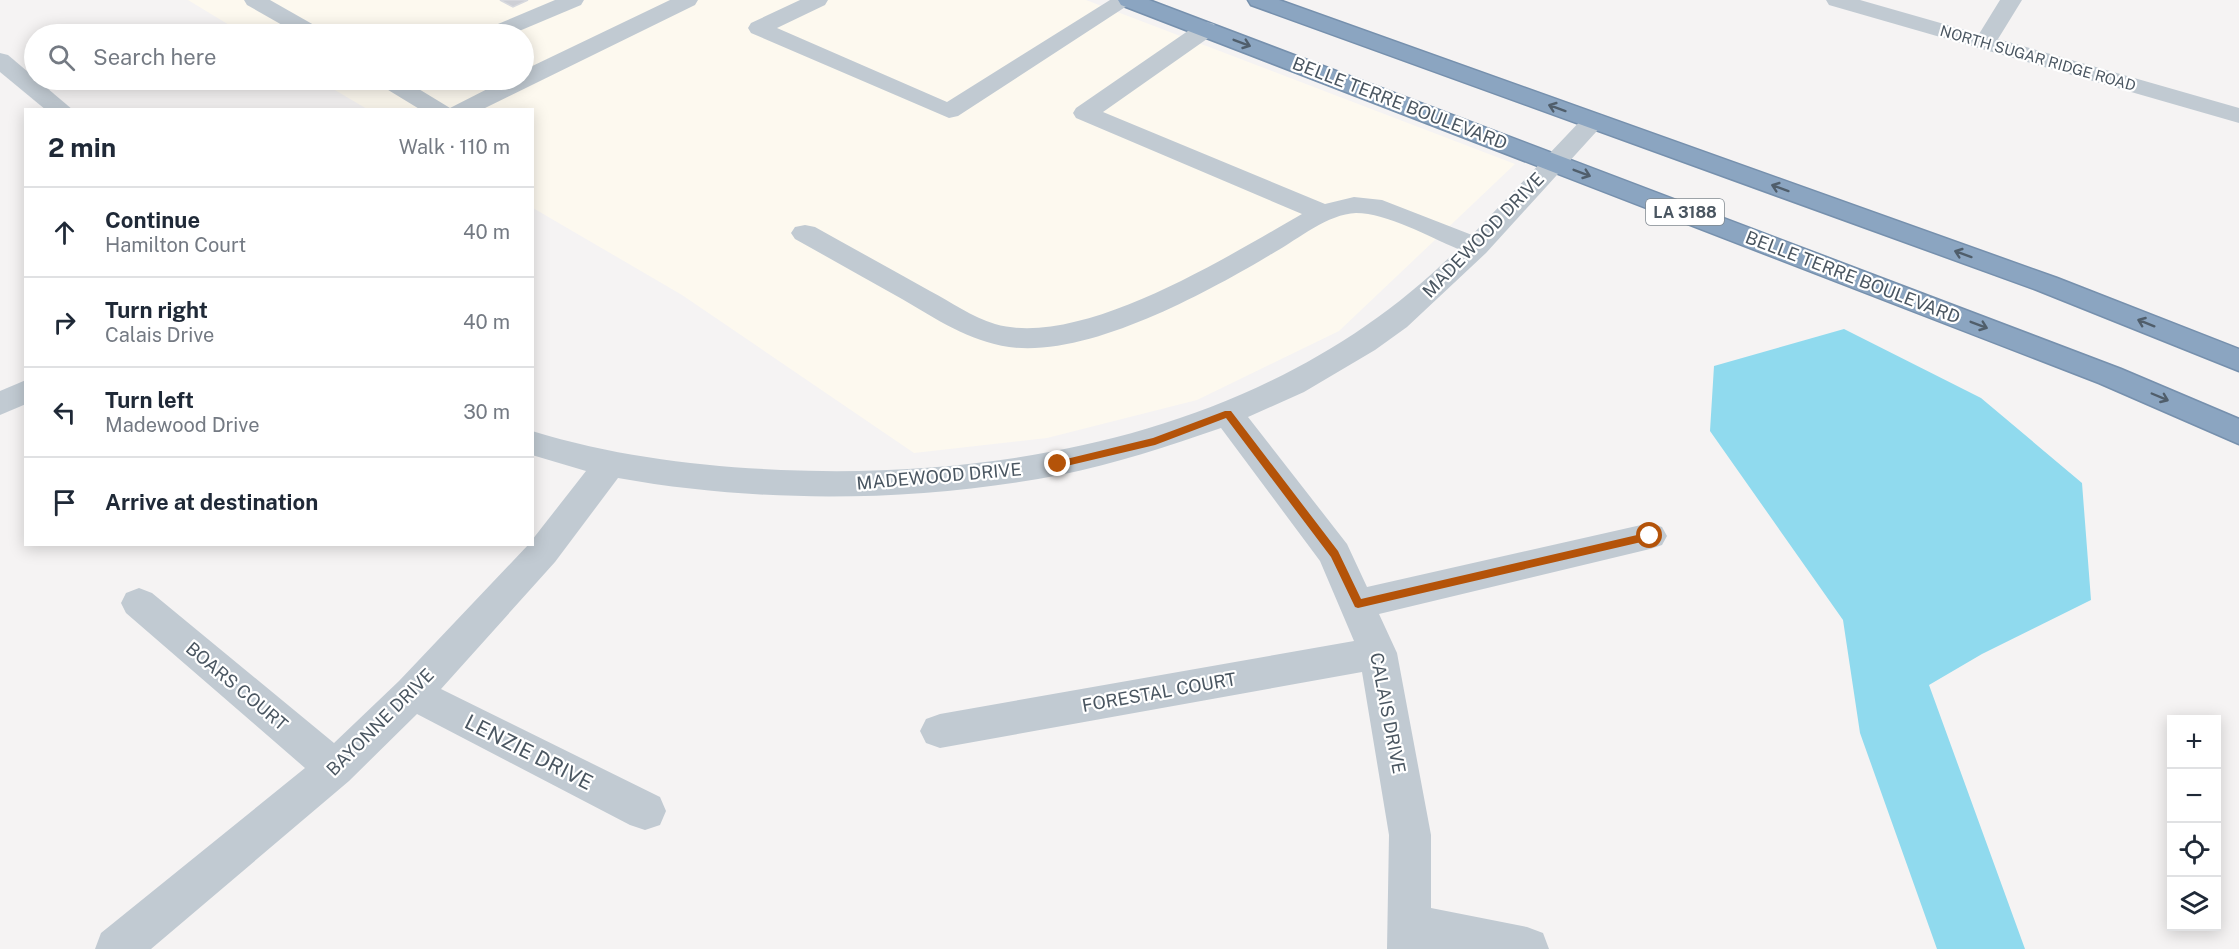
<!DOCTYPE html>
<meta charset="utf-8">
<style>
body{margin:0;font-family:"Public Sans",sans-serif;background:#f6f6f7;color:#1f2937}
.controls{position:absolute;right:18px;bottom:18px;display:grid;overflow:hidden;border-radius:0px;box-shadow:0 3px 15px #0003}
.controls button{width:54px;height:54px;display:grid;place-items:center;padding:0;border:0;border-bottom:2px solid #e0e1e3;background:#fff;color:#1f2937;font:30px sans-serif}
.stop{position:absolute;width:18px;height:18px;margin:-14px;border:4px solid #b45309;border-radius:50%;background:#fff}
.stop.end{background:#b45309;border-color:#fff;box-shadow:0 2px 6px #0008}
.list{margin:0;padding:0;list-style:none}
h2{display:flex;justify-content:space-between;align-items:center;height:78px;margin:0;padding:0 24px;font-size:26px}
h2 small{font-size:20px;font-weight:400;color:#747a83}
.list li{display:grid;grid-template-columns:39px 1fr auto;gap:18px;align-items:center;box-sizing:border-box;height:90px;padding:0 24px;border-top:2px solid #e0e1e3}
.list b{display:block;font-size:22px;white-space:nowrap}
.list p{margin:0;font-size:20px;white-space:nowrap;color:#747a83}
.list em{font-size:20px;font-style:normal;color:#747a83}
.icon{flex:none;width:33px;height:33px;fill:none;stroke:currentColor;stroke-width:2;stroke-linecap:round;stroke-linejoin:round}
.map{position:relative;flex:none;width:2239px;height:949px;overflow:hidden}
.search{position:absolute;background:#fff;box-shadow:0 3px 15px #0003;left:24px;top:24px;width:510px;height:66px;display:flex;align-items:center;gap:15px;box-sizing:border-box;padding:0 21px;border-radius:33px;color:#747a83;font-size:22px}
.panel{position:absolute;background:#fff;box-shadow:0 3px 15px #0003;left:24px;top:108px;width:510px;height:438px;border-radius:0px}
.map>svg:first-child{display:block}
.commercial{fill:#fdf9ef}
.water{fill:#90daee}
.building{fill:#cdcfd5;stroke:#d7d9de;stroke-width:1.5}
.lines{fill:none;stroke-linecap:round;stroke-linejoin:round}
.highway-casing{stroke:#7690ad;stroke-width:3}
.minor{fill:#c1cad2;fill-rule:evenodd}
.highway{fill:#8ba5c1;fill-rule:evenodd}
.oneway{stroke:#505e6b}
.route{fill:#b45309}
.labels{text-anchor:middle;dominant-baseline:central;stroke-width:4.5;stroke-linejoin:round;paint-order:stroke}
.far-street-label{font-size:15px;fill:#4a5661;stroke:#fff}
.shield{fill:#fff;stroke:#808990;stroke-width:1.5}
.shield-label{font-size:16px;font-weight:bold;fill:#4a5661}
.street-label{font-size:18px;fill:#4a5661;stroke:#fff}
.near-street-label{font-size:21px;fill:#4a5661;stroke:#fff}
</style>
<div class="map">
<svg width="2239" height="949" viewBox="0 0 2239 949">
<rect width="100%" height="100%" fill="#f5f3f3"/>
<polygon class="commercial" points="188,0 1086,0 1515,164 1339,331 1197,400 1047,438 914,453 682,295 533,208 532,110 367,109 318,80 524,80 524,34 244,34"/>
<polygon class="water" points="1844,329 1981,398 2082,483 2091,600 1982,654 1929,685 2025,949 1937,949 1860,733 1843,620 1710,431 1714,366"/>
<polygon class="building" points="500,0 528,0 513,7"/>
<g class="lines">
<defs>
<g id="highway">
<polygon points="1118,0 1149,0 2121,369 2239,419 2239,444 2099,383 1121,5"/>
<polygon points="1248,0 1279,0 2057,278 2239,349 2239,371 2037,290 1251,5"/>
</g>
</defs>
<use href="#highway" class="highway-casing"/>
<g class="minor">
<polygon points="244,0 270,0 321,29 324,34 298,34 247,5"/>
<polygon points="555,0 584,0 581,5 512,34 483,34 486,29"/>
<polygon points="670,0 698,0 695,5 481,110 421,110 380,85 376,80 404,80 450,108 505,80 524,80 524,70"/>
<polygon points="800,0 828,0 825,5 777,28 947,102 1110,0 1136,0 958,116 949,118 751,33 748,28 751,23"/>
<polygon points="1826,0 1860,0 1979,34 2000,0 2022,0 1998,39 2239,108 2239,123 1829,5"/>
<path d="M 1206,22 L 1214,24 L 1217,29 L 1214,34 L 1103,112 L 1325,204 L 1354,197 L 1382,200 L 1472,235 L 1585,116 L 1594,114 L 1603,116 L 1606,121 L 1486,253 L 1407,327 L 1375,350 L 1304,392 L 1248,417 L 1347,544 L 1367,587 L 1650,523 L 1662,527 L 1667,536 L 1662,545 L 1650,549 L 1379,614 L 1397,653 L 1431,835 L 1431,908 L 1527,927 L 1543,933 L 1549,949 L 1387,949 L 1389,835 L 1362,672 L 940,748 L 926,743 L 920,731 L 926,719 L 940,714 L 1354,641 L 1320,561 L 1221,428 C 1168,446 1115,464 1060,475 C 916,502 763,504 618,478 L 555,562 L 441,689 L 660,797 L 666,811 L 660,825 L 645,830 L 630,825 L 417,714 L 349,781 L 151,949 L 95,949 L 101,933 L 305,768 L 126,613 L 121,603 L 126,593 L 139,588 L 152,593 L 334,743 L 399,681 L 529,544 L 532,544 L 532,540 L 586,471 L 532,455 L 532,431 C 614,456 695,466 781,470 C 1023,480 1281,426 1458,249 C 1429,237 1387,213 1356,213 C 1328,214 1298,239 1275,252 C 1208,292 1089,358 1009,347 C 969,341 936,319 902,299 C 866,279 831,259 795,239 L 791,233 L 795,227 L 805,225 L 815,227 C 853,248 892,270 930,291 C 951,302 972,317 995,324 C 1081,349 1228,256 1302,214 L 1076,118 L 1073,113 L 1076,108 L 1198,24 Z"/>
<polygon points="0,53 8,55 73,110 46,110 0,72"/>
<polygon points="26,380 26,404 0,415 0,391"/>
</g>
<use href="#highway" class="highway"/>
</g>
<defs><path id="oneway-shaft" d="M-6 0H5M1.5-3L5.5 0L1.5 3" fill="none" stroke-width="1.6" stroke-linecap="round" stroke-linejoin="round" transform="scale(1.5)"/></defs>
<g class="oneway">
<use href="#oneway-shaft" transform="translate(1242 43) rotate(21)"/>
<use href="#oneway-shaft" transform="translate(1557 108) rotate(-160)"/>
<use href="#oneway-shaft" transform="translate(1582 173) rotate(21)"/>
<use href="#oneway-shaft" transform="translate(1780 188) rotate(-160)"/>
<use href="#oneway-shaft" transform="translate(1963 254) rotate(-160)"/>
<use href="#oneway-shaft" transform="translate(2146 323) rotate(-158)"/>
<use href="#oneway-shaft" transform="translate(1979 325) rotate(21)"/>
<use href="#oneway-shaft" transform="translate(2160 397) rotate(23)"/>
</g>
<polygon class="route" points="1225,411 1231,411 1338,551 1361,599 1650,532 1655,536 1650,540 1358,608 1355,607 1331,557 1226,418 1155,445 1058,468 1054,464 1058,461 1153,438"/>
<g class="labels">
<g class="far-street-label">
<text transform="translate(2038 58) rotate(16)">NORTH SUGAR RIDGE ROAD</text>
</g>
<rect class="shield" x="1646" y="199" width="78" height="26" rx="4.5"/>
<g class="shield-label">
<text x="1685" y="212">LA 3188</text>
</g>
<g class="street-label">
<text transform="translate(1400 103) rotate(21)">BELLE TERRE BOULEVARD</text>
<text transform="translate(1483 235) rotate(-46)">MADEWOOD DRIVE</text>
<text transform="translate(1853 277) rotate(21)">BELLE TERRE BOULEVARD</text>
<text transform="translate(939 476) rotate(-5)">MADEWOOD DRIVE</text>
<text transform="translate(237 686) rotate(40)">BOARS COURT</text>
<text transform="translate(1159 692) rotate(-10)">FORESTAL COURT</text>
<text transform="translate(1388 713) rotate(79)">CALAIS DRIVE</text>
<text transform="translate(380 722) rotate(-45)">BAYONNE DRIVE</text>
</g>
<g class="near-street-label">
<text transform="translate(529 752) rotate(27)">LENZIE DRIVE</text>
</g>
</g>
</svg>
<div class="controls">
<button>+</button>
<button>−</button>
<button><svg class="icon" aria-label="locate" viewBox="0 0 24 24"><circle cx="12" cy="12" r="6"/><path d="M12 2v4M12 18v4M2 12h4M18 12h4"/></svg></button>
<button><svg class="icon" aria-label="layers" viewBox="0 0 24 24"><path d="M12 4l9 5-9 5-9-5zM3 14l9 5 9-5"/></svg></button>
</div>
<div class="stop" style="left:1650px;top:536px"></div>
<div class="stop end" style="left:1058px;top:464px"></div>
<div class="search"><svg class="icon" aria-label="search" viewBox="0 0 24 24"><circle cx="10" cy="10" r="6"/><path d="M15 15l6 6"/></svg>Search here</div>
<section class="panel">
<h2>2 min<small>Walk · 110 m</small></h2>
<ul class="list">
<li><svg class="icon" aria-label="ahead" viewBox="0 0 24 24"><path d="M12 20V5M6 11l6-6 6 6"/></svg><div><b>Continue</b><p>Hamilton Court</p></div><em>40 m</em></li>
<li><svg class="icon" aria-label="right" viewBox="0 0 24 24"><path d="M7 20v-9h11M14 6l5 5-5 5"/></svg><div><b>Turn right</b><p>Calais Drive</p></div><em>40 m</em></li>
<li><svg class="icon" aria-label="left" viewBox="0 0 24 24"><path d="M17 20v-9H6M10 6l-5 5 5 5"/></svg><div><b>Turn left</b><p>Madewood Drive</p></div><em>30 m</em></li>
<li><svg class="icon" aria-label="arrive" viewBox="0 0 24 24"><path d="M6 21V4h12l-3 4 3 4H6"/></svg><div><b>Arrive at destination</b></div></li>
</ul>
</section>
</div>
